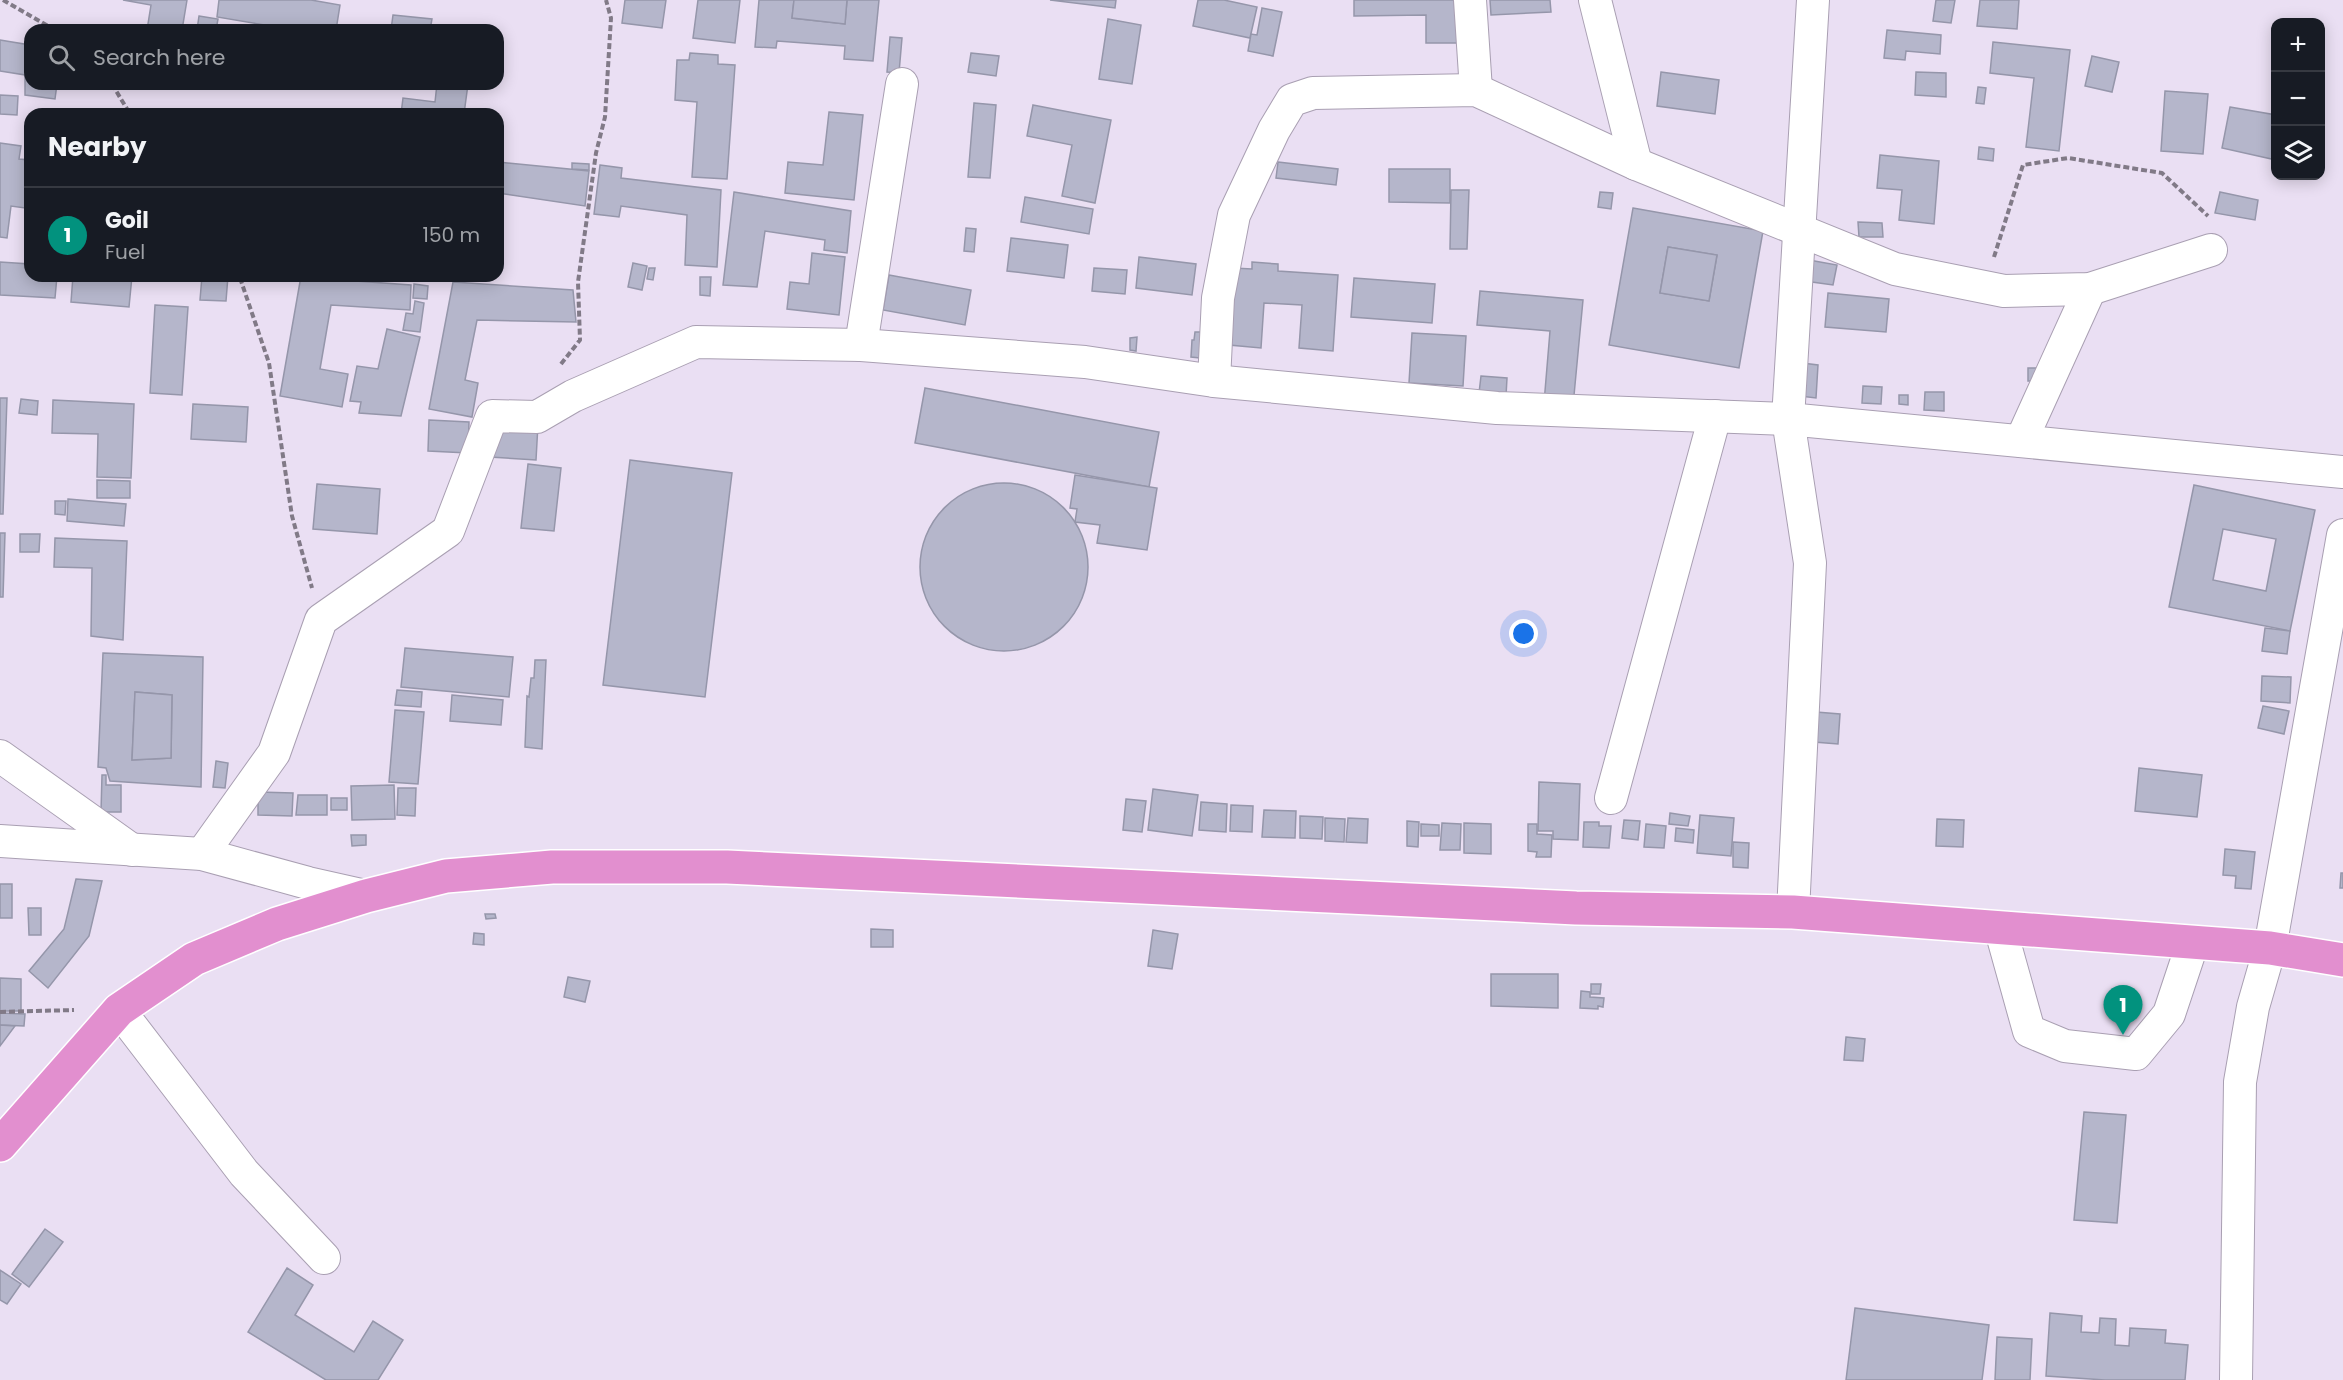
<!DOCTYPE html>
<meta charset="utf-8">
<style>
body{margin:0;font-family:Poppins,sans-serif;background:#20242c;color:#f1f3f6}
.controls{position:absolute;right:18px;top:18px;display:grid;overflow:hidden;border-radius:12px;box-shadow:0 3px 15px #0003}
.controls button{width:54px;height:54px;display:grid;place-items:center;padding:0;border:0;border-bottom:2px solid #363941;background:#171b24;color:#f1f3f6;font:30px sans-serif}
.you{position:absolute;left:1524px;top:634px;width:21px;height:21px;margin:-15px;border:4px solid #fff;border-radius:50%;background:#1a73e8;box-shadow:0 0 0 9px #1a73e833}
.badge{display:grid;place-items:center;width:39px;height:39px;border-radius:50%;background:#02927e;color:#fff;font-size:20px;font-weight:700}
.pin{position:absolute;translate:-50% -50px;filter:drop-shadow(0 2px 3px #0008)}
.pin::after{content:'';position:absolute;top:32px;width:21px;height:18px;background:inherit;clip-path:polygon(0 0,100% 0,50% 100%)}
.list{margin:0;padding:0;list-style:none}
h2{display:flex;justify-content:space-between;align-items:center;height:78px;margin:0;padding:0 24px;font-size:26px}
h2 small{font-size:20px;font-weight:400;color:#9ea1a6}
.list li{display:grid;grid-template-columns:39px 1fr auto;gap:18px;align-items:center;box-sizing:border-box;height:96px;padding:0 24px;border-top:2px solid #363941}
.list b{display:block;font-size:22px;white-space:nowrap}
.list p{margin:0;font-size:20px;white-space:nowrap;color:#9ea1a6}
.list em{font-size:20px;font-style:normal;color:#9ea1a6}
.icon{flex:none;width:33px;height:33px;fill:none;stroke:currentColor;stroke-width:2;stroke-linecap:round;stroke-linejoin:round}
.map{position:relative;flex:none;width:2343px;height:1380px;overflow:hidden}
.search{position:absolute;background:#171b24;box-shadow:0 3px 15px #0003;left:24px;top:24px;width:480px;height:66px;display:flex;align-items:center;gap:15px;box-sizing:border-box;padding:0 21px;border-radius:18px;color:#9ea1a6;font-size:22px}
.panel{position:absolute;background:#171b24;box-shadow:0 3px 15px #0003;left:24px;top:108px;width:480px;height:174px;border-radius:18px}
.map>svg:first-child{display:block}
.building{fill:#b5b6cb;stroke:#9596aa;stroke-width:1.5;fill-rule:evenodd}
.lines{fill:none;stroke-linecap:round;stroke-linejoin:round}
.minor-casing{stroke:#a99fb2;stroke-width:34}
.highway-casing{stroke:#fff;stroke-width:36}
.path{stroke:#817a87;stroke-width:4;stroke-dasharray:6 3;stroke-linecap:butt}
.minor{stroke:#fff;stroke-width:32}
.highway{stroke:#e28fcf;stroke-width:33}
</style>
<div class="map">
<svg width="2343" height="1380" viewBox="0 0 2343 1380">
<rect width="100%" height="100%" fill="#eadff3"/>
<g class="building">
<polygon points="123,0 187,0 182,30 147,30 151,5"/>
<polygon points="219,0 311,0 340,5 336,30 294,30 217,17"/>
<polygon points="625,0 666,0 662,28 622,23"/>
<polygon points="698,0 740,0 735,43 693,38"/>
<polygon points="759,0 794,0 792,18 845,24 847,0 879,0 873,61 844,59 845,46 777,41 776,48 755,47"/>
<polygon points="794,0 847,0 845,24 792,18"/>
<polygon points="1050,0 1116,0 1115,8"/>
<polygon points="1198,0 1224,0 1257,7 1250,38 1193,26"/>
<polygon points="1354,0 1458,0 1459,43 1426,43 1426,15 1354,16"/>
<polygon points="1490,0 1550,0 1551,12 1491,15"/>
<polygon points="1936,0 1955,0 1951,23 1933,21"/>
<polygon points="1980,0 2019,0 2017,29 1977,26"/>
<polygon points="1262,8 1282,12 1273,56 1248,51 1251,34 1257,35"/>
<polygon points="393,15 432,19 430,30 391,30"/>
<polygon points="199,16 218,19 216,30 197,30"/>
<polygon points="1108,19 1141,25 1132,84 1099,79"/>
<polygon points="1887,30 1941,35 1940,54 1906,51 1905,60 1884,58"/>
<polygon points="890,37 902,38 899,73 887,72"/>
<polygon points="0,40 30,45 30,84 57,84 55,99 25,95 25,75 0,71"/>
<polygon points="1993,42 2070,50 2059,151 2026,147 2034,78 1990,73"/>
<polygon points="690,53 718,55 718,64 735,65 727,179 692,177 697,102 675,100 677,60 689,60"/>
<polygon points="971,53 999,56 996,76 968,72"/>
<polygon points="2092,56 2119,62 2112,92 2085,86"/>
<polygon points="1661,72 1719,80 1715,114 1657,106"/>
<polygon points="1916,72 1946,73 1946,97 1915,95"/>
<polygon points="437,84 468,84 464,114 401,114 403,98 435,102"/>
<polygon points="1978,87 1986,88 1984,104 1976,103"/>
<polygon points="2165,91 2208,94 2203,154 2161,151"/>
<polygon points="0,95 18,96 17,115 0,114"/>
<polygon points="974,103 996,105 990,178 968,177"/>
<polygon points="1033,105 1111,120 1095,203 1062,196 1072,145 1027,136"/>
<polygon points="2230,107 2276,115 2276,160 2222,148"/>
<polygon points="829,112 863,115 854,200 785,193 788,162 823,165"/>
<polygon points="0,143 21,146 19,159 30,160 25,208 11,206 7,238 0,237"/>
<polygon points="1979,147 1994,149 1993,161 1978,159"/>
<polygon points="1880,155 1939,161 1934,224 1899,220 1902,190 1877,188"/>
<polygon points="498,162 589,171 585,206 498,193"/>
<polygon points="1278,162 1338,169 1336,185 1276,178"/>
<polygon points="572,163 589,164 589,170 572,169"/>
<polygon points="600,165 622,168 621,178 721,190 717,267 685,265 687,215 621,206 619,217 594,214"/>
<polygon points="1389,169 1450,169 1450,203 1389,202"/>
<polygon points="1451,190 1469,190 1467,249 1450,249"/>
<polygon points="734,192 851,211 847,253 824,250 825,240 765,231 757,287 723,285"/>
<polygon points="1600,192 1613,193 1611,209 1598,207"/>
<polygon points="2220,192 2258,200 2255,220 2215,213"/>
<polygon points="498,195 503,196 498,218"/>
<polygon points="1025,197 1093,209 1089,234 1021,222"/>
<path d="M 1633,208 L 1763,231 L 1739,368 L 1609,345 ZM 1668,247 L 1717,255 L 1709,301 L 1660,293 Z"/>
<polygon points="1858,222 1882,223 1883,237 1859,237"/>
<polygon points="966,228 976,229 974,252 964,251"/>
<polygon points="1011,238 1068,245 1064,278 1007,271"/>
<polygon points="1668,247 1717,255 1709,301 1660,293"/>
<polygon points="812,253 845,257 839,315 787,309 790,282 809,284"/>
<polygon points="1139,257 1196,264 1192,295 1136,288"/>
<polygon points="1809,260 1837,265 1833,285 1805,281"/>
<polygon points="0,262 30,264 30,276 57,276 55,298 0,295"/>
<polygon points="1252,262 1278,264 1278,271 1338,275 1333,351 1299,348 1302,305 1264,303 1261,348 1229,345 1234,268 1252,269"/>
<polygon points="633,263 647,266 642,290 628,287"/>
<polygon points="649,268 655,268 653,280 647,279"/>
<polygon points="1094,268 1127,270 1125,294 1092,291"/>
<polygon points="889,275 971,290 965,325 883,310"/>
<polygon points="73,276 132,276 129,307 71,302"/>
<polygon points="202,276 228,276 226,301 200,300"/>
<polygon points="301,276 356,276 356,281 411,285 410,310 331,305 320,369 348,374 342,407 280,396"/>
<polygon points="700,277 711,277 710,296 700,295"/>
<polygon points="1354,278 1435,284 1432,323 1351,317"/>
<polygon points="453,282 573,290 576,322 477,320 465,380 478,383 472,417 429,409"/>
<polygon points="414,284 428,286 427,299 413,298"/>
<polygon points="1480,291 1583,300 1573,406 1544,403 1550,331 1477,325"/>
<polygon points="1828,293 1889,299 1886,332 1825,327"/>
<polygon points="415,301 424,303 420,332 403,330 406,313 413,314"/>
<polygon points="155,305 188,307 182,395 150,393"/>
<polygon points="387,329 420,337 401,416 359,413 361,402 350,401 357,366 378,369"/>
<polygon points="1195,332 1204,332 1209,359 1191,357 1192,340 1194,340"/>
<polygon points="1412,333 1466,336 1463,386 1409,383"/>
<polygon points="1137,337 1136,351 1130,350 1130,338"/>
<polygon points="1794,362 1818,365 1816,398 1792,395"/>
<rect x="2028" y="368" width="13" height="13"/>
<polygon points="1481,376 1507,378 1506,396 1479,393"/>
<polygon points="1863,386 1882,387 1881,404 1862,403"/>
<polygon points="925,388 1159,432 1149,487 915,443"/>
<polygon points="1925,392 1944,392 1944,411 1924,410"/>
<polygon points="1899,395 1908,395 1908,405 1899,404"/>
<polygon points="0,398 7,398 3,514 0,514"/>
<polygon points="21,399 38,401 37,415 19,413"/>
<polygon points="53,400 134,404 131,478 97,477 98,434 52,433"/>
<polygon points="193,404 248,407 246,442 191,439"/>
<polygon points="429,420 469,422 468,453 428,451"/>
<polygon points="492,421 538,424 536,460 490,457"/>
<polygon points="630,460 732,473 705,697 603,685"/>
<polygon points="528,464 561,468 554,531 521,528"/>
<polygon points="1075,475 1157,488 1147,550 1097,543 1100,525 1075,522 1077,509 1070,508"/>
<polygon points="97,480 130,481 130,498 97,498"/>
<circle cx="1004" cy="567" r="84"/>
<polygon points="317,484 380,489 377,534 313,529"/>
<path d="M 2194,485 L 2315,510 L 2290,631 L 2169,607 ZM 2223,529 L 2276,539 L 2266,591 L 2213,580 Z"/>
<polygon points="68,499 126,504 124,526 67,521"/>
<polygon points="55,501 66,501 65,515 55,514"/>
<polygon points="0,533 5,533 3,597 0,597"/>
<polygon points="20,534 40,534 39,552 20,552"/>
<polygon points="55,538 127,541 123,640 91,636 92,568 54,567"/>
<polygon points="2265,628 2290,631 2287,654 2262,651"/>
<polygon points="405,648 513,657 509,697 401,687"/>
<path d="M 103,653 L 203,657 L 201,787 L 110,781 L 106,768 L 98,767 ZM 135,692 L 172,695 L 171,758 L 132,760 Z"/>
<polygon points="535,660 546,660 542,749 525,747 527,696 529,697 531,678 534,678"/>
<polygon points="2262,676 2291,677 2290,703 2261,701"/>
<polygon points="397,690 422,692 421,707 395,705"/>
<polygon points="135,692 172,695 171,758 132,760"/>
<polygon points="452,695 503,700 501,725 450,721"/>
<polygon points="2263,706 2289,711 2284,734 2258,728"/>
<polygon points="395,710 424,712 418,784 389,782"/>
<polygon points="1816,712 1840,714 1838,744 1814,742"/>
<polygon points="216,761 228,763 225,788 213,787"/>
<polygon points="2139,768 2202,775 2197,817 2135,811"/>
<polygon points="102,775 106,775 106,785 121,785 121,812 101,812"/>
<polygon points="1539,782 1580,784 1578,840 1553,839 1553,831 1538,831"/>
<polygon points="394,785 395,819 352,820 351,786"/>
<polygon points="398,788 416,788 415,816 397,815"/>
<polygon points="1153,789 1198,795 1192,836 1148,830"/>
<polygon points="258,792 293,793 292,816 258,815"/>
<polygon points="298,795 327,795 327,815 296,815"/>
<rect x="331" y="798" width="16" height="12"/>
<polygon points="1126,799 1146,801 1142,832 1123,830"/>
<polygon points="1201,802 1227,804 1226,832 1199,830"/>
<polygon points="1231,805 1253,806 1252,832 1230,831"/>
<polygon points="1264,810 1296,811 1295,838 1262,837"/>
<polygon points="1670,813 1690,816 1688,826 1669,824"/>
<polygon points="1700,815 1734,818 1731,856 1697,853"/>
<polygon points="1300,816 1323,817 1322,839 1300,838"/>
<polygon points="1325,818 1345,819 1344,842 1325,841"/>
<polygon points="1348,818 1368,819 1367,843 1346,842"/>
<polygon points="1937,819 1964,820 1963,847 1936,846"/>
<polygon points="1624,820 1640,821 1638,840 1622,838"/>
<polygon points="1407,821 1419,822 1418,847 1407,846"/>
<polygon points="1584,822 1599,822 1599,826 1611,826 1609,848 1583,847"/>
<polygon points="1442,823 1461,824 1460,850 1440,850"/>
<polygon points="1464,823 1491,824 1491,854 1464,853"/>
<polygon points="1421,824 1439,825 1439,836 1421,836"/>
<polygon points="1528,824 1537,824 1537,834 1552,835 1551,857 1536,857 1537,852 1528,851"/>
<polygon points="1646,824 1666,826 1664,848 1644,847"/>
<polygon points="1676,828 1694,830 1693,843 1675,841"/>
<polygon points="351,835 366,835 366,845 352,846"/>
<polygon points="1733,842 1749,843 1748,868 1733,867"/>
<polygon points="2225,849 2255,852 2251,889 2235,888 2236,876 2223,875"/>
<polygon points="2341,873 2343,873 2343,888 2340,888"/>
<polygon points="76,879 102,881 89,936 48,988 29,971 64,929"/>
<rect x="0" y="884" width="12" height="34"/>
<polygon points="28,908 41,908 41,935 29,935"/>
<polygon points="485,914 495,914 496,918 486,919"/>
<polygon points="871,929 893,930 893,947 871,947"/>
<polygon points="1153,930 1178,934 1172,969 1148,966"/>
<polygon points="474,933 484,934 484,945 473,944"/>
<polygon points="1491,974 1558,974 1558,1008 1491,1006"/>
<polygon points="568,977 590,981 585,1002 564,997"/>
<polygon points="0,978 21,979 21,1011 0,1011"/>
<polygon points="1591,984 1601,984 1600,994 1591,994"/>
<polygon points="1581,991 1590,992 1590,997 1604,998 1603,1007 1598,1006 1598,1009 1580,1008"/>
<polygon points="0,1013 25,1014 24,1026 0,1025"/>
<polygon points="0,1025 15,1026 0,1046"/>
<polygon points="1846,1037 1865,1039 1863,1061 1844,1060"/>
<polygon points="2084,1112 2126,1115 2117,1223 2074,1220"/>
<polygon points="45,1229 63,1242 29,1287 12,1274"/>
<polygon points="287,1268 313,1285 295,1315 354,1352 373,1321 403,1340 378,1380 326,1380 248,1332"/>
<polygon points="0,1270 21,1284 7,1304 0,1300"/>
<polygon points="1855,1308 1989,1325 1982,1380 1846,1380"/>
<polygon points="2050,1313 2082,1316 2081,1332 2099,1333 2100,1318 2116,1319 2115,1345 2129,1346 2130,1328 2166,1330 2165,1343 2188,1345 2185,1380 2105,1380 2046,1376"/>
<polygon points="1997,1337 2032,1339 2030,1380 1995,1380"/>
</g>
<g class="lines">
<defs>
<g id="minor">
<polyline points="1470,0 1476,90"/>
<polyline points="1595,0 1636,164"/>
<polyline points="861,345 902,84"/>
<polyline points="1214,381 1218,298 1234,215 1274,130 1292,100 1313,93 1476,90 1636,164 1895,269 2004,291 2090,289 2211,250"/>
<polyline points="2021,441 2090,289"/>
<polyline points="0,756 132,850"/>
<polyline points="1611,798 1715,416"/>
<polyline points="0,841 202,854 308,883 366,896"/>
<polyline points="202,854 274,753 321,620 448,531 492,416 537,417 573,396 696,342 861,345 1085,362 1214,381 1497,408 1788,419 2343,472"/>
<polyline points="1793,912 1810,563 1788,419 1813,0"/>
<polyline points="2000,927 2029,1031 2065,1046 2136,1054 2169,1014 2193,942"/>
<polyline points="119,1010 244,1173 324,1258"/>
<polyline points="2236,1380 2240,1082 2253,1007 2270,948 2343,535"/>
</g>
<polyline id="highway" points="0,1145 119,1010 194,959 277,924 366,896 446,876 552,867 727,867 1576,908 1793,912 2270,948 2343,960"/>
</defs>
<use href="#minor" class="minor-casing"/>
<use href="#highway" class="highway-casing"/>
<g class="path">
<polyline points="3,0 55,30"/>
<polyline points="112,84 130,114"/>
<polyline points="1994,257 2023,165 2068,158 2162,173 2208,216"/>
<polyline points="240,278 269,363 292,516 312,588"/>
<polyline points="561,364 580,340 578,282 596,153 605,117 611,18 606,0"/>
<polyline points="0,1012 74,1010"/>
</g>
<use href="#minor" class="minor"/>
<use href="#highway" class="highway"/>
</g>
</svg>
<div class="controls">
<button>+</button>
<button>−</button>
<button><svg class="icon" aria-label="layers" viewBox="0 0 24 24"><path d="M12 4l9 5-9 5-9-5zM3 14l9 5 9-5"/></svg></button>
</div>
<div class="you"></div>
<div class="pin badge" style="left:2123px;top:1035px">1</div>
<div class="search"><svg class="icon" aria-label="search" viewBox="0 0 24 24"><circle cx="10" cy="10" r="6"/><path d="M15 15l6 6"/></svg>Search here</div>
<section class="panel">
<h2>Nearby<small></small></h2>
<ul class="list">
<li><span class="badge">1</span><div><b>Goil</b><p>Fuel</p></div><em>150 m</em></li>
</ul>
</section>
</div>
